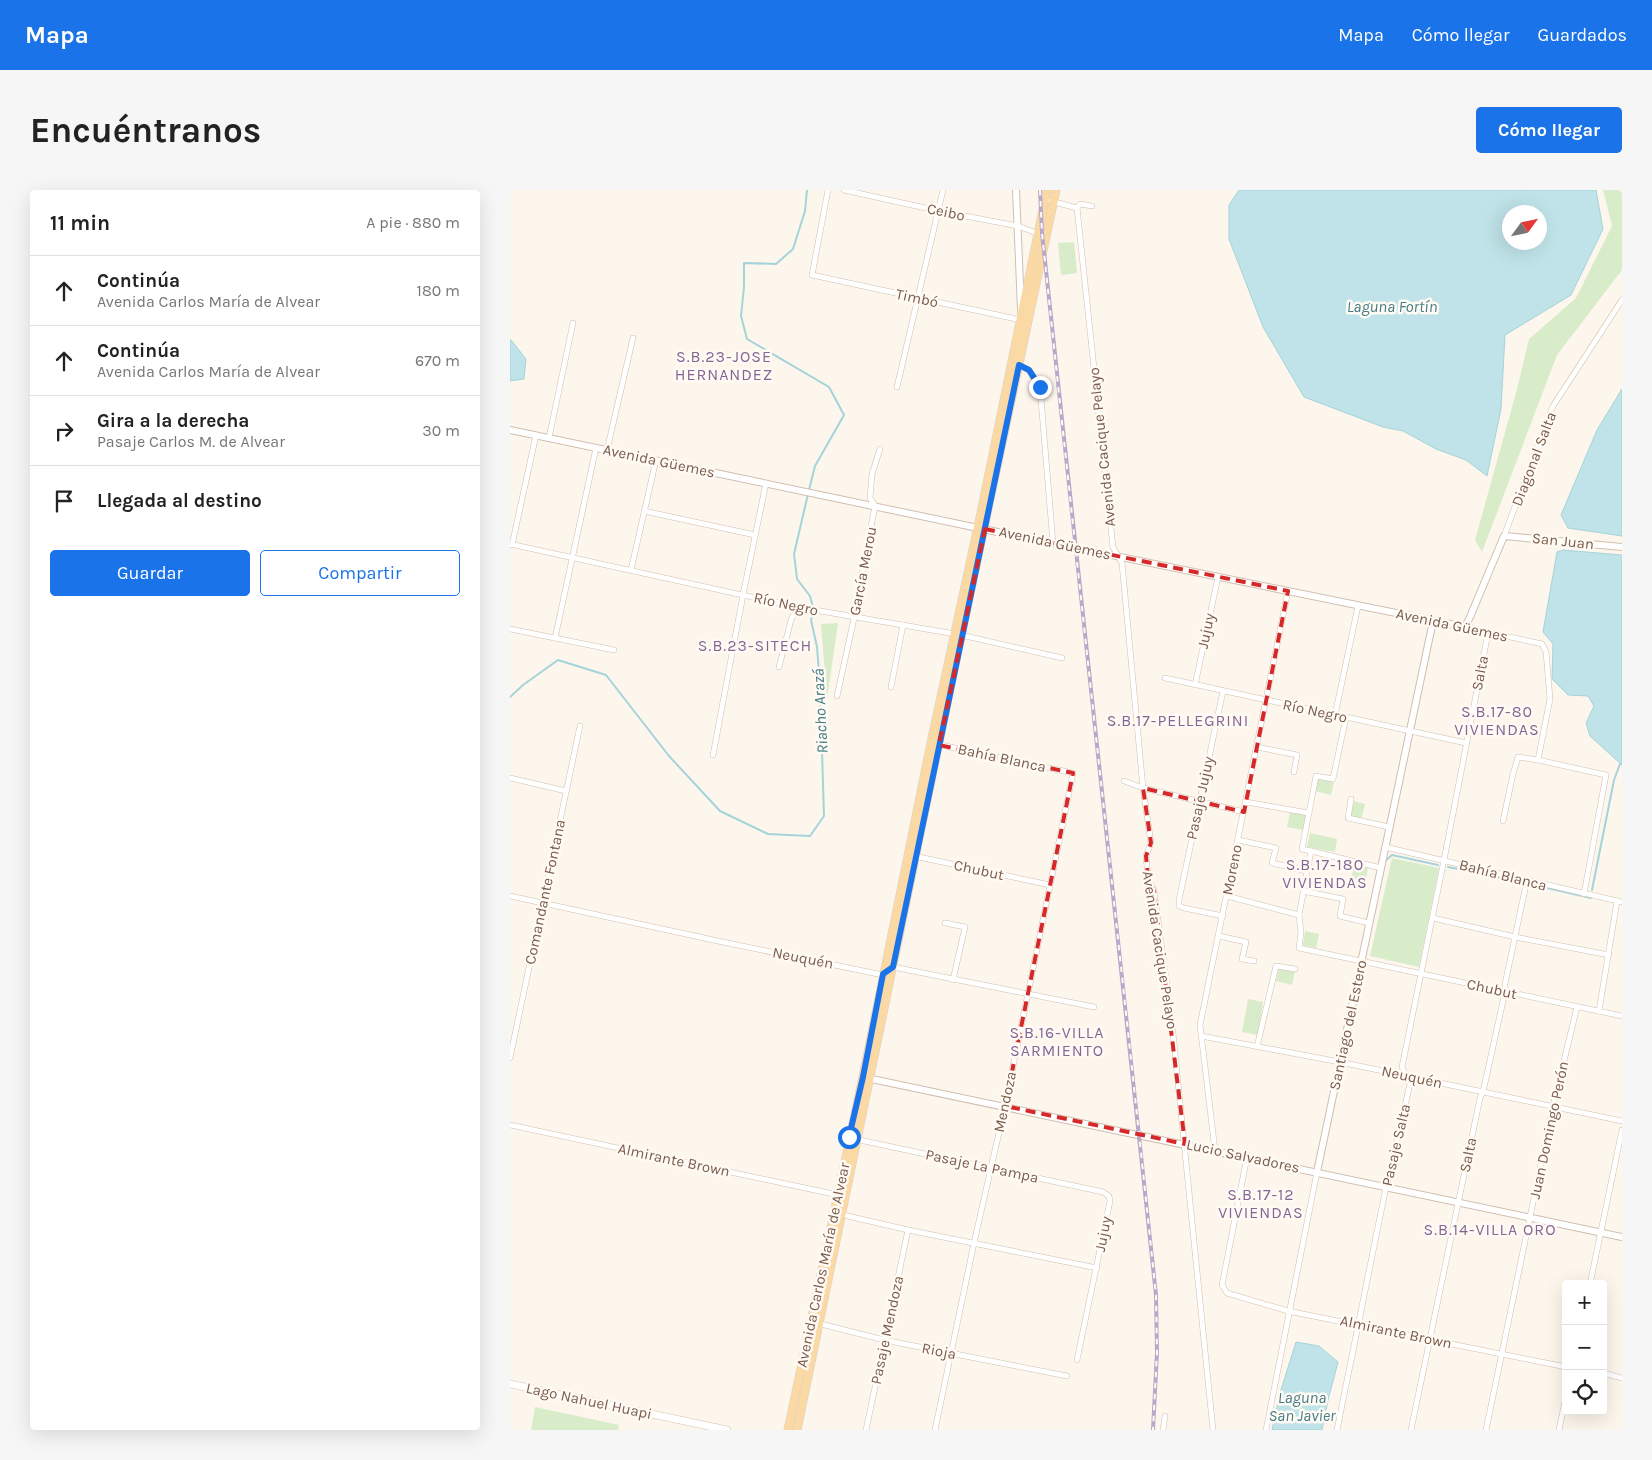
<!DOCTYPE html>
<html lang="es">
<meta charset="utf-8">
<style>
body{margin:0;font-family:Karla,sans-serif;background:#f6f6f6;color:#222}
.controls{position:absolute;right:15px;bottom:15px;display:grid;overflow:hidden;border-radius:5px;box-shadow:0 5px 20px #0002}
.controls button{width:45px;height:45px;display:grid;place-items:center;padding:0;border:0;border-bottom:1px solid #e0e0e0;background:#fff;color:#222;font:25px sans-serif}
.compass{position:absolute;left:992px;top:15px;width:45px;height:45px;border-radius:50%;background:#fff;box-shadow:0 5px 20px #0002;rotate:57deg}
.stop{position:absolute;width:15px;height:15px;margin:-11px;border:4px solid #1a73e8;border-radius:50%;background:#fff}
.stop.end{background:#1a73e8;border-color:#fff;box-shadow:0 1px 5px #0008}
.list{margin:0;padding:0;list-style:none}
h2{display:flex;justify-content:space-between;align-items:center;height:65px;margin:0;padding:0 20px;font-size:21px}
h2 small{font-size:16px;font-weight:400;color:#767676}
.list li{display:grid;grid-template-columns:32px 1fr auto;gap:15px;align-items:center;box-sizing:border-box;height:70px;padding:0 20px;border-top:1px solid #e0e0e0}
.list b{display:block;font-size:19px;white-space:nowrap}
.list p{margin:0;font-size:16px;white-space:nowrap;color:#767676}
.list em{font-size:16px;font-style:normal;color:#767676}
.actions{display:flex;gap:10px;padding:15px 20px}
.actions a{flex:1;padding:11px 0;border:1px solid #1a73e8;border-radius:5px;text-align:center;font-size:18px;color:#1a73e8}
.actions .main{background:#1a73e8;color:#fff}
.icon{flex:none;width:28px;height:28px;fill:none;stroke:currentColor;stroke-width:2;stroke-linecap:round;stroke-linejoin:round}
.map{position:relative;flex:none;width:1112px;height:1240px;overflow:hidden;border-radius:5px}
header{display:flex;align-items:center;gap:30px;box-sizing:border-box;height:70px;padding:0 25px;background:#1a73e8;color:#fff}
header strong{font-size:24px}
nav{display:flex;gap:28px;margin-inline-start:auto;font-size:18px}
.intro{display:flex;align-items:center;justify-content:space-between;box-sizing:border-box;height:120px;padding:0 30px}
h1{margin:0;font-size:35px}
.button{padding:12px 22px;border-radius:5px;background:#1a73e8;color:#fff;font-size:18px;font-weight:700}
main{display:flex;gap:30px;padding:0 30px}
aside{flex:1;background:#fff;border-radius:5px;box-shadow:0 5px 20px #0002}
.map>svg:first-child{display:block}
.green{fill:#d8ecc9}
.water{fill:#bfe3e8;stroke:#a5d3da;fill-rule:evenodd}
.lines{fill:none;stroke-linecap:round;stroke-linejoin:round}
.stream{stroke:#a5d3da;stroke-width:2}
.minor-casing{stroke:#d1beb0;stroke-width:6}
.tertiary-casing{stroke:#d1beb0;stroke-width:8}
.secondary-casing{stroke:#d6c0b0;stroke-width:8}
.primary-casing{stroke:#dad1cd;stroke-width:9}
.minor{stroke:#fff;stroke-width:5}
.tertiary{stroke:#fff;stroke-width:6}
.secondary{stroke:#fff;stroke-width:7}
.primary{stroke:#fbd9a5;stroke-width:8}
.rail-casing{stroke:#b9a8c9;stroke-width:4}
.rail{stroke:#fffaf3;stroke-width:2;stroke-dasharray:5.5;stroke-linecap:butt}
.route{stroke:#1a73e8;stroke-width:6}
.marked{fill:none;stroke:#d62828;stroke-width:4;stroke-dasharray:10 6;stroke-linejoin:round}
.labels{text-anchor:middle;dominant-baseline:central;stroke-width:5;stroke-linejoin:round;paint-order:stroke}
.street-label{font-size:15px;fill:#7a5c4d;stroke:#fffaf3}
.water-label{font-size:16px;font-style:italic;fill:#437c86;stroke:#fffaf3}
.neighbourhood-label{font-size:16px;letter-spacing:1px;fill:#846695;stroke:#fffaf3}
</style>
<header>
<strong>Mapa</strong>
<nav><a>Mapa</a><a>Cómo llegar</a><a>Guardados</a></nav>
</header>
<div class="intro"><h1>Encuéntranos</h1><a class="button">Cómo llegar</a></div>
<main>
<aside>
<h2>11 min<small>A pie · 880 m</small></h2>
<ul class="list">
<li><svg class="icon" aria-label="ahead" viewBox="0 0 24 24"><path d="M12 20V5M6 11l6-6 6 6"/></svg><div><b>Continúa</b><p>Avenida Carlos María de Alvear</p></div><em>180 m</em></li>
<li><svg class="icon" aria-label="ahead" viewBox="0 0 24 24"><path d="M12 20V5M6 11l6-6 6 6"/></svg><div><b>Continúa</b><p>Avenida Carlos María de Alvear</p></div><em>670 m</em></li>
<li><svg class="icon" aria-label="right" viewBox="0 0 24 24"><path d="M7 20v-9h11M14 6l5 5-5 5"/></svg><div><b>Gira a la derecha</b><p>Pasaje Carlos M. de Alvear</p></div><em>30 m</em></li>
<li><svg class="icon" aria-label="arrive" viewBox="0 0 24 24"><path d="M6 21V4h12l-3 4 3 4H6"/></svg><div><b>Llegada al destino</b></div></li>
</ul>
<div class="actions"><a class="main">Guardar</a><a>Compartir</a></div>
</aside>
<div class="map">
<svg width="1112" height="1240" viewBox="0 0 1112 1240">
<rect width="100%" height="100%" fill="#fdf6ec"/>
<g class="green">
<polygon points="1093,0 1112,0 1112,80 1047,165 972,362 965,350 1006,203 1019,149 1066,108 1102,36"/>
<polygon points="564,52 567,83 551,85 548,53"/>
<polygon points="328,433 317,509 311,434"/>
<polygon points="808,588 824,592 821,605 805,601"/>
<polygon points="844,611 855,614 851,630 840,627"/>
<polygon points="780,622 796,625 793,640 777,637"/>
<polygon points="800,643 827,649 825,662 797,657"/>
<polygon points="882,668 929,678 909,777 860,766"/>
<polygon points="844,675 858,678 855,694 841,691"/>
<polygon points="795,741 809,744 806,758 793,755"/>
<polygon points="769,778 785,782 782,795 766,791"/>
<polygon points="738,809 753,812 748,845 732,842"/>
<polygon points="25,1217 109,1235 108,1240 21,1240"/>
</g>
<g class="water">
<path d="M 729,0 L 1086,0 L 1093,39 L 1061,105 L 995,145 L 991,219 L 977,286 L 956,270 L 926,259 L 893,241 L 873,237 L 794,207 L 753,137 L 719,49 L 719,15 ZM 1030,22 L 1030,52 L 999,52 L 999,22 Z"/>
<polygon points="0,150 1,150 16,169 14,189 0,191"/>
<polygon points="1112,199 1112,346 1058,338 1051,325 1087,240"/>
<polygon points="1053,360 1112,365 1112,575 1080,546 1076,533 1084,516 1078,506 1058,505 1042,489 1043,454 1033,442 1047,362"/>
<polygon points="786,1152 809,1156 828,1172 818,1210 812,1240 762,1240 770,1203"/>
</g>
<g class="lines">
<g class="stream">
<polyline points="297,0 295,21 283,59 266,74 234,73 234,97 231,126 237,149 319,197 334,225 305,276 299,300"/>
<polyline points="0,507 13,495 48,470 96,485 159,566 210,621 258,644 300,646 314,626 310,495 307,457 301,430 304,421 300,406 287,389 284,364 298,304"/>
<polyline points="875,671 882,665 928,675"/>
<polyline points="938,677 1010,692"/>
<polyline points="1020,694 1081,708"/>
<polyline points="1082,700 1104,590 1110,574"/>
</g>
<defs>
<g id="minor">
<polyline points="318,0 302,85 511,130"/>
<polyline points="334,0 429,21 508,36 529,44"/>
<polyline points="541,11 567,18"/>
<polyline points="567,18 603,357 612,373 633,598 641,653 636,666 638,687 644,701 662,833 703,1240"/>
<polyline points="567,18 570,14 582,16"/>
<polyline points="509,175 519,180 530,197 543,353"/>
<polyline points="387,197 433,0"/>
<polyline points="39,248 63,133"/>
<polyline points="97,260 123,148"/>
<polyline points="134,321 245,345"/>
<polyline points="994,346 1043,216 1112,110"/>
<polyline points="0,354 287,417 451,445 552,468"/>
<polyline points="2,355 26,245"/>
<polyline points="121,380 146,270"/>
<polyline points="955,437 1032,454 1036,462 1040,509 1028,570"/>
<polyline points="0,439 104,460"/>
<polyline points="45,448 86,258"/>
<polyline points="269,477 281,430 287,417"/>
<polyline points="655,488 956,553"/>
<polyline points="685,495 708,387"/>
<polyline points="381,497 393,435"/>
<polyline points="713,501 669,710 669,716 674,718 713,726"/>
<polyline points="327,506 343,433 365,316 360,308 362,284 370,259"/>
<polyline points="825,525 848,416"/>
<polyline points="836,527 823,589 806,586 792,659 801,661 789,725 791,742 789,758 1112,826"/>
<polyline points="747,557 787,565 784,582"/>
<polyline points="203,565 233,405 256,293"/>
<polyline points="0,588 56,601"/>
<polyline points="614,591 633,598 734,622"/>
<polyline points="841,609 838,628 879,637"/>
<polyline points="736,612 799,623"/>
<polyline points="993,631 1003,584 1008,567 1028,570 1096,585 1074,704"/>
<polyline points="728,650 766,658 762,673 797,681"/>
<polyline points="875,657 1112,712"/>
<polyline points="801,661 871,678"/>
<polyline points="404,666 540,695"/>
<polyline points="793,701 833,709 830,726 859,733"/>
<polyline points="0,706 208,751 373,785 383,777 584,817"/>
<polyline points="717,706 789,725"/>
<polyline points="923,728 1005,747 1099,765"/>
<polyline points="435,733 455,737 443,790"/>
<polyline points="709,746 736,752 732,769 744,771"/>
<polyline points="1089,821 1107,711"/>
<polyline points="691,846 830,872 1112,931"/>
<polyline points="747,857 766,776 785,779"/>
<polyline points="0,868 70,536"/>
<polyline points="0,935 328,1005"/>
<polyline points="345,949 593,1002 599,1006 600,1011 567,1170"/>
<polyline points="705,960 690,835 778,401"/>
<polyline points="737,967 712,1095 717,1103 778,1121 1056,1177"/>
<polyline points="329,1024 398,1040 587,1078"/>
<polyline points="1080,1094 1112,940"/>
<polyline points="307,1133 374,1150 557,1186"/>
<polyline points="1093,1183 1112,1188"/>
<polyline points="356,1240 398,1040"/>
<polyline points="425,1240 464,1053 495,916 563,583 426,554"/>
<polyline points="653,1240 655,1226"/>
<polyline points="756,1240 807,982"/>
<polyline points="827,1240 876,997 900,894 892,877 934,670 978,443"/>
<polyline points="901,1240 970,908 973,902 995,802 995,794 1017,690"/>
<polyline points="976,1240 1043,916 1067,817"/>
<polyline points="1049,1240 1056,1206"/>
</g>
<g id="tertiary">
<polyline points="506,0 511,119"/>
<polyline points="0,240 468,338 955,437 960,427 994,346 1112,357"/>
<polyline points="357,888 1112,1047"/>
<polyline points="807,982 923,431"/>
</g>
<polyline id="secondary" points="0,1194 217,1240"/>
<g id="primary">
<polyline points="278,1240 353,887 421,553 471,323 537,0"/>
<polyline points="287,1240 451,445 546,0"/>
</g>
</defs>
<use href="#minor" class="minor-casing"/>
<use href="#tertiary" class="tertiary-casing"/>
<use href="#secondary" class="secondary-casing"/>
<use href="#primary" class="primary-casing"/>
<use href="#minor" class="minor"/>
<use href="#tertiary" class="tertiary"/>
<use href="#secondary" class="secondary"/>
<use href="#primary" class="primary"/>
<defs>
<path id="rail" d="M 530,0 L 532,43 C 569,397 609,751 646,1105 L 647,1162 L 643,1240"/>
</defs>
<use href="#rail" class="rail-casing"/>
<use href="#rail" class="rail"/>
</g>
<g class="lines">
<polyline class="route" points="339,947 353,887 373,784 383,777 509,175 519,180 530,197"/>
</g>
<path class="marked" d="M 475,339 L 778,401 L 734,622 L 633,598 L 641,653 L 636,666 L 638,687 L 644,701 L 675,954 L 495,916 L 563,583 L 429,555 Z"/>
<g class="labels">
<g class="street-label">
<text transform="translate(436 22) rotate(12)">Ceibo</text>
<text transform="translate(407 108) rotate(12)">Timbó</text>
<text transform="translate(592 257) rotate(-96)">Avenida Cacique Pelayo</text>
<text transform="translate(1024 269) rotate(-69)">Diagonal Salta</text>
<text transform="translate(149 271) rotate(12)">Avenida Güemes</text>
<text transform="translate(1053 351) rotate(6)">San Juan</text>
<text transform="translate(545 353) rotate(12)">Avenida Güemes</text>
<text transform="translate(353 381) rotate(-79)">García Merou</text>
<text transform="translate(276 414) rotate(12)">Río Negro</text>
<text transform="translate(942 435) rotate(12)">Avenida Güemes</text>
<text transform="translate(696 441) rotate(-78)">Jujuy</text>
<text transform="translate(970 483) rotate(-79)">Salta</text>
<text transform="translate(805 521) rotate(12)">Río Negro</text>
<text transform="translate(492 568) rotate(12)">Bahía Blanca</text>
<text transform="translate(690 608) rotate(-78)">Pasaje Jujuy</text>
<text transform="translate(469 680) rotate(12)">Chubut</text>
<text transform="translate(722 680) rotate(-79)">Moreno</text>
<text transform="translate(993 685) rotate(14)">Bahía Blanca</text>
<text transform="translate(35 702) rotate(-78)">Comandante Fontana</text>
<text transform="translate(650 760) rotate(81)">Avenida Cacique Pelayo</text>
<text transform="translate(293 768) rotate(11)">Neuquén</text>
<text transform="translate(982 799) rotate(12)">Chubut</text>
<text transform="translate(838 835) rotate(-78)">Santiago del Estero</text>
<text transform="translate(902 887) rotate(12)">Neuquén</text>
<text transform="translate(495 912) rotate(-78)">Mendoza</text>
<text transform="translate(1039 940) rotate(-78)">Juan Domingo Perón</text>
<text transform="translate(886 955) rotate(-77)">Pasaje Salta</text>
<text transform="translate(958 965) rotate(-78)">Salta</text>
<text transform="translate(733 966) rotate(12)">Lucio Salvadores</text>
<text transform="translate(164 970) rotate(12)">Almirante Brown</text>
<text transform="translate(472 976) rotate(12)">Pasaje La Pampa</text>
<text transform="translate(593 1044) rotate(-79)">Jujuy</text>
<text transform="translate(313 1075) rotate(-78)">Avenida Carlos María de Alvear</text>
<text transform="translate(377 1140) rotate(-78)">Pasaje Mendoza</text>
<text transform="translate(886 1142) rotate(12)">Almirante Brown</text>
<text transform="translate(429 1161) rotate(11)">Rioja</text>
<text transform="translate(79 1211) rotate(12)">Lago Nahuel Huapi</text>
</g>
<g class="water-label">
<text x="882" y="116">Laguna Fortín</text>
<text transform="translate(310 521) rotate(-93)">Riacho Arazá</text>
<text x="792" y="1207">Laguna<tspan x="792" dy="18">San Javier</tspan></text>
</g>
<g class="neighbourhood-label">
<text x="214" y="166">S.B.23-JOSE<tspan x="214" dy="18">HERNANDEZ</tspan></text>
<text x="245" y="455">S.B.23-SITECH</text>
<text x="987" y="521">S.B.17-80<tspan x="987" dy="18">VIVIENDAS</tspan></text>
<text x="668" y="530">S.B.17-PELLEGRINI</text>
<text x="815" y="674">S.B.17-180<tspan x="815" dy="18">VIVIENDAS</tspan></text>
<text x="547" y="842">S.B.16-VILLA<tspan x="547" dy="18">SARMIENTO</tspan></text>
<text x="751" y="1004">S.B.17-12<tspan x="751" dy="18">VIVIENDAS</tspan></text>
<text x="980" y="1039">S.B.14-VILLA ORO</text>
</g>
</g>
</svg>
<div class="controls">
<button>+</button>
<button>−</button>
<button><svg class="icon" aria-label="locate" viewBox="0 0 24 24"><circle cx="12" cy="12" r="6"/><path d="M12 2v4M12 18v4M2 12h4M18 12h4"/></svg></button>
</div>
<svg class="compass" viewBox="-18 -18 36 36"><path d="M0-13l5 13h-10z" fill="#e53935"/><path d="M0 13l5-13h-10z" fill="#767676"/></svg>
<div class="stop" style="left:339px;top:947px"></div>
<div class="stop end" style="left:530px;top:197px"></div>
</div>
</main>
